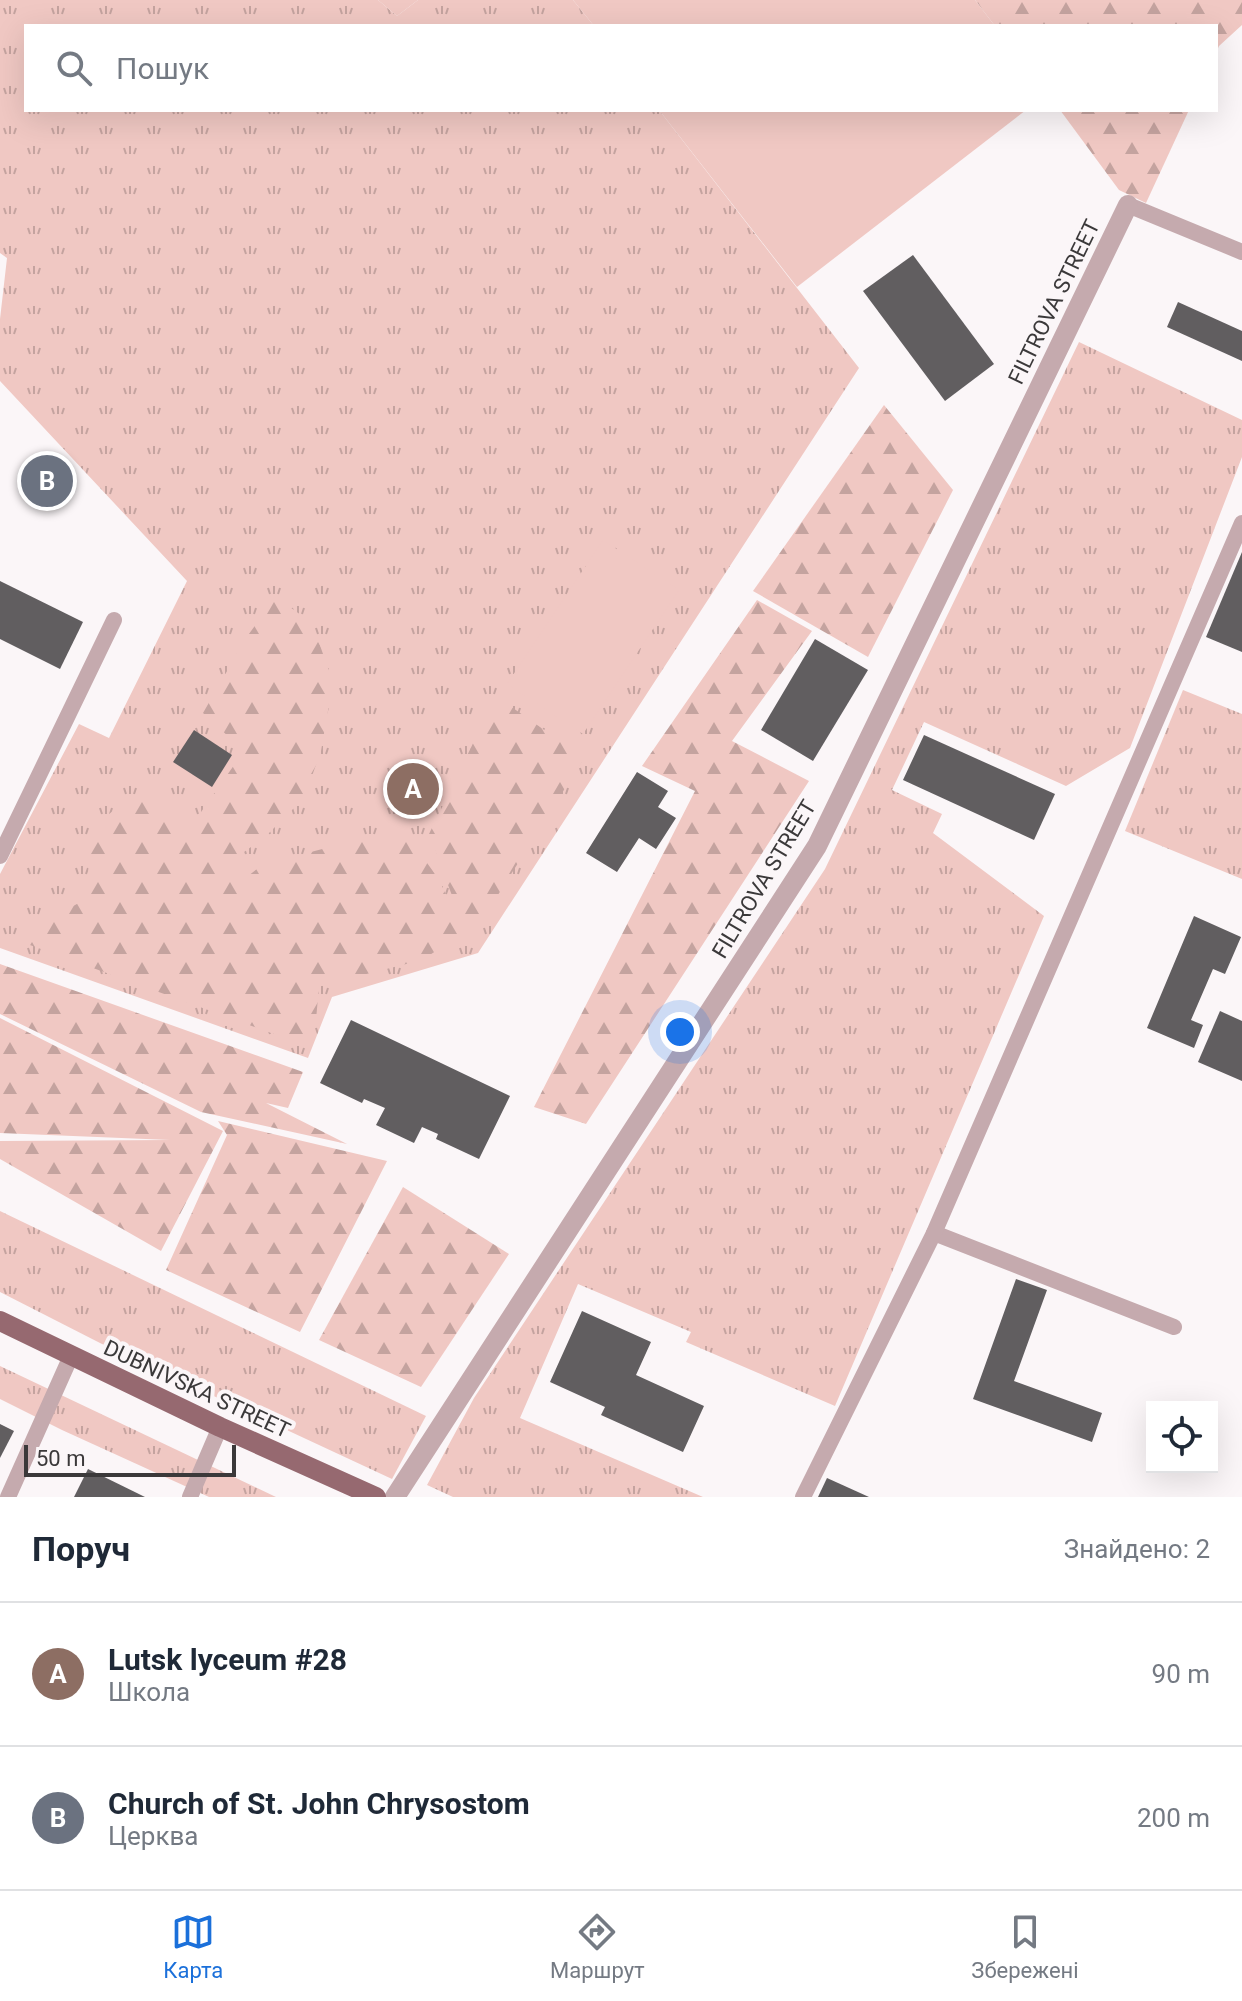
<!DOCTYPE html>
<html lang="uk">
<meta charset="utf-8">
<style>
body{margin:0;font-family:Roboto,sans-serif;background:#f6f6f7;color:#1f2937}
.controls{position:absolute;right:24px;bottom:24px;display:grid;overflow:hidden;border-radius:0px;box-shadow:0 8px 32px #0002}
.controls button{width:72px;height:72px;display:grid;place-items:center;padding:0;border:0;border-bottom:2px solid #e0e1e3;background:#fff;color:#1f2937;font:40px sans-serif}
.scale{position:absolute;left:24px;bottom:20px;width:212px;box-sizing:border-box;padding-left:8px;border:4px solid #3b393a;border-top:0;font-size:22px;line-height:28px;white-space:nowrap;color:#3b393a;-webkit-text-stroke:6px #fbf6f8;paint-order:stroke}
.you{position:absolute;left:680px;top:1032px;width:28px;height:28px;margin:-20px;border:6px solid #fff;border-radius:50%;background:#1a73e8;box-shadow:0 0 0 12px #1a73e833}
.badge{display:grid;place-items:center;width:52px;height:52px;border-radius:50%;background:#1b70da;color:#fff;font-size:26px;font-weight:700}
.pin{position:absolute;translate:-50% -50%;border:4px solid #fff;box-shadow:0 2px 8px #0006}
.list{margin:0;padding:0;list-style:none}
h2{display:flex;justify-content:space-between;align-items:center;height:104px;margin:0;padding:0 32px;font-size:34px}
h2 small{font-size:26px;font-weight:400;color:#747a83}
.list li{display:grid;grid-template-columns:52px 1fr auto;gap:24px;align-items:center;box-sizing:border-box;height:144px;padding:0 32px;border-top:2px solid #e0e1e3}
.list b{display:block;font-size:30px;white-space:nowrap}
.list p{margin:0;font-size:26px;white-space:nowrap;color:#747a83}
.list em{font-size:26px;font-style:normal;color:#747a83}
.icon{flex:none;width:44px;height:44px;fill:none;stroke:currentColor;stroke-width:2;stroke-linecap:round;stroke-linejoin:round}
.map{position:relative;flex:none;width:1242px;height:1497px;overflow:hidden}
.search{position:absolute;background:#fff;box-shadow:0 8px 32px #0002;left:24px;right:24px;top:24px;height:88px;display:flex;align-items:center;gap:20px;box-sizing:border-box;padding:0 28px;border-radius:0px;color:#747a83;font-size:30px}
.sheet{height:392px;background:#fff}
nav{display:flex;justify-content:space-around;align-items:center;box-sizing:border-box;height:112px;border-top:2px solid #e0e1e3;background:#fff;font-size:22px;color:#747a83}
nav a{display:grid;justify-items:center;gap:4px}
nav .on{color:#1b70da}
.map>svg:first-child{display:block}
.grass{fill:url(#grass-tufts)}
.forest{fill:url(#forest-firs)}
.garden{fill:#f0c8c3}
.building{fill:#615e60}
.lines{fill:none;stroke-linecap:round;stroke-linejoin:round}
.lane{stroke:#c5aaae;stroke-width:16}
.street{stroke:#c5aaae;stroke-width:20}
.primary{stroke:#966970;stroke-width:20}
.labels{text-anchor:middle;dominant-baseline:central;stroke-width:8;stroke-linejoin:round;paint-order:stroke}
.street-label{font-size:22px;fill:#3b393a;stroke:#fbf6f8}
</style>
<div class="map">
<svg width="1242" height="1497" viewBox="0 0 1242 1497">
<defs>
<pattern id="grass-tufts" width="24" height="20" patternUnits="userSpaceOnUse" patternTransform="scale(2)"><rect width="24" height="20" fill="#f0c8c3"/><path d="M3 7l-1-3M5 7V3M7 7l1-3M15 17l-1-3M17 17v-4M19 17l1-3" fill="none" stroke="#c4a39f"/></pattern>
<pattern id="forest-firs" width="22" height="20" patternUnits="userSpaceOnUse" patternTransform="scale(2)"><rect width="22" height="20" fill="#f0c8c3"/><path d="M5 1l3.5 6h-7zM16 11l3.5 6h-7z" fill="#c4a39f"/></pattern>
</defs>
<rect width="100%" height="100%" fill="#fbf6f8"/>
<g class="grass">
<polygon points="0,0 378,0 397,16 418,0 573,0 594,26 26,26 26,110 659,110 859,368 478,953 332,997 308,1058 0,948 0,874 79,724 109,738 187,581 0,381 0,319 7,258 0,253"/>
<polygon points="1079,342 1242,420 1242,457 1130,748 1066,786 924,722 892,790 942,814 933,833 1044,916 835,1406 686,1342 691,1332 578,1284 520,1418 703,1497 453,1497 427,1485 474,1398 825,869"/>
<polygon points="1183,690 1242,714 1242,879 1125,831"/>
<polygon points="0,1211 426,1416 392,1479 100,1343 0,1292"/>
<polygon points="0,1366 276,1497 209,1497 62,1430 0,1399"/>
</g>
<g class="forest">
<polygon points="975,0 1242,0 1242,25 1219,46 1216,53 1216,26 995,26"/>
<polygon points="1060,110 1189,110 1146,203 1119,190"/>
<polygon points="884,405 953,490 868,657 753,591"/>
<polygon points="276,597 312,623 333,682 321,751 304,798 265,837 244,852 238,884 262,865 375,835 412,842 440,881 462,934 422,960 319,986 316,1020 304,1045 19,941 51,918 88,898 89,831 133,794 194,822 244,751 203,713 246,638"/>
<polygon points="757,600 812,631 732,741 809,781 586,1124 534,1107 695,791 642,766"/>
<polygon points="496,696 584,758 469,941 429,834"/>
<polygon points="0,964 303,1072 288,1108 266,1103 347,1144 201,1112 0,1014"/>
<polygon points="0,1018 223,1131 161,1251 0,1159 0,1141 170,1140 0,1133"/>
<polygon points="218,1121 387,1161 300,1332 166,1270 227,1135"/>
<polygon points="403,1187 509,1254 421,1387 319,1340"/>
</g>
<g class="garden">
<polygon points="378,0 418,0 397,16"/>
<polygon points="573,0 975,0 995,26 594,26"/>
<polygon points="659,110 1026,110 797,287"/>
<polygon points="603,540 679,590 583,734 507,684"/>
</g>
<g class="building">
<polygon points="913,255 994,364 945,401 863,291"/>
<polygon points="1178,302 1242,331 1242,361 1167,327"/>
<polygon points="1242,552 1242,652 1206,637"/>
<polygon points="0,581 83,622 60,669 0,639"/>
<polygon points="815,639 868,670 813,761 761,730"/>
<polygon points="194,730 232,755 212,787 173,762"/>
<polygon points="924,735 1055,794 1034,840 903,780"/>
<polygon points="637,772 668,791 658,807 676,818 656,849 639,838 617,872 586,853"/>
<polygon points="1194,916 1241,937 1225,974 1213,969 1191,1020 1203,1025 1194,1048 1147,1028"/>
<polygon points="1220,1011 1242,1021 1242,1081 1198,1062"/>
<polygon points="351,1020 510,1096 479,1159 436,1139 438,1134 422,1127 414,1143 376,1125 385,1108 364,1099 362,1103 320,1083"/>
<polygon points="1016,1279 1047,1290 1014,1381 1102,1413 1092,1442 973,1399"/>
<polygon points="582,1311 651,1342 636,1375 704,1406 683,1452 601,1415 605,1407 550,1382"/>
<polygon points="0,1424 14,1431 0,1458"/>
<polygon points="88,1469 145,1497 74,1497"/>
<polygon points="827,1478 869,1497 818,1497"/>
</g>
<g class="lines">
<g class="lane">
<polyline points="1128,205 1242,252"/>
<polyline points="0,856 114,620"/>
<polyline points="934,1233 1174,1327"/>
<polyline points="8,1497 71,1356"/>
<polyline points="190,1497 220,1427"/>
<polyline points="803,1497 934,1233 1242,523"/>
</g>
<polyline class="street" points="395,1497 817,846 1128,205"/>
<polyline class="primary" points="0,1321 220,1427 376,1497"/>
</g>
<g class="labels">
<g class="street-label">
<text transform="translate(1054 302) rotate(-64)">FILTROVA STREET</text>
<text transform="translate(764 879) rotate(-59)">FILTROVA STREET</text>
<text transform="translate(197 1389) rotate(25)">DUBNIVSKA STREET</text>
</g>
</g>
</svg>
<div class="controls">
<button><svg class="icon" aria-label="locate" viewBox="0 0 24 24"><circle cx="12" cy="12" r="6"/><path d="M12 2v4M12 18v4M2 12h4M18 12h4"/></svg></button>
</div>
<div class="scale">50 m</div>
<div class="you"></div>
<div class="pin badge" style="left:413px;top:789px;background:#8d6e63">A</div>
<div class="pin badge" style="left:47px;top:481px;background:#6b7280">B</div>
<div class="search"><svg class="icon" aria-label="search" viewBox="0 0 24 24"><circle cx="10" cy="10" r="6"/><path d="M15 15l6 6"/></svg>Пошук</div>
</div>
<section class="sheet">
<h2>Поруч<small>Знайдено: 2</small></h2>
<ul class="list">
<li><span class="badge" style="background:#8d6e63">A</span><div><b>Lutsk lyceum #28</b><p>Школа</p></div><em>90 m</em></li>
<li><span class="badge" style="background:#6b7280">B</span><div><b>Church of St. John Chrysostom</b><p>Церква</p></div><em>200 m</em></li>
</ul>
</section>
<nav>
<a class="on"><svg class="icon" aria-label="map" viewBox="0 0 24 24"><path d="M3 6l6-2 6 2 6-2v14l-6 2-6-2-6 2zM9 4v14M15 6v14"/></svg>Карта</a>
<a><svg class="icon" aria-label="directions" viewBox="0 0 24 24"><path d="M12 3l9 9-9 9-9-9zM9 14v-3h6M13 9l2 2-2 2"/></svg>Маршрут</a>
<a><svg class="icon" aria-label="saved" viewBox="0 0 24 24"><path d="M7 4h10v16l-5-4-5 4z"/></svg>Збережені</a>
</nav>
